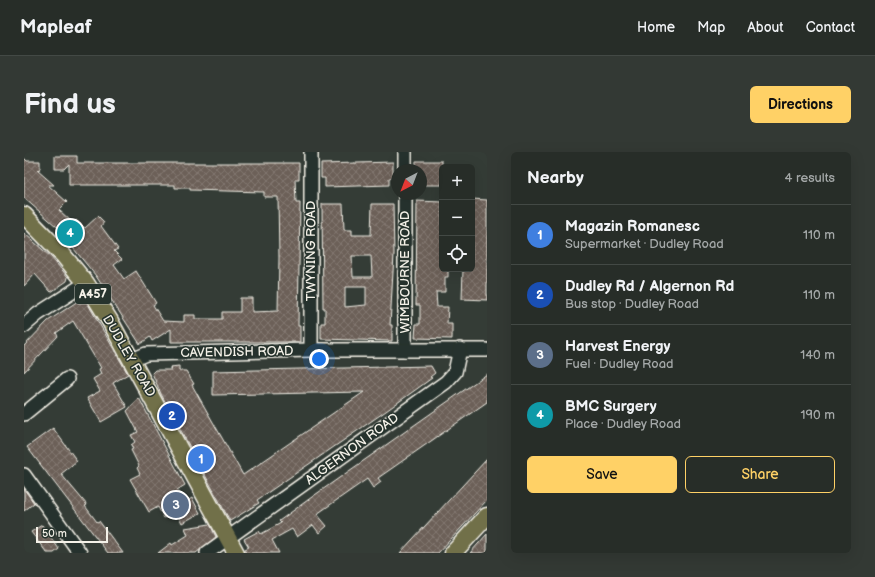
<!DOCTYPE html>
<meta charset="utf-8">
<style>
body{margin:0;font-family:"Balsamiq Sans",sans-serif;background:#333934;color:#f1f3f6}
.controls{position:absolute;right:12px;top:12px;display:grid;overflow:hidden;border-radius:6px;box-shadow:0 4px 16px #0002}
.controls button{width:36px;height:36px;display:grid;place-items:center;padding:0;border:0;border-bottom:1px solid #434945;background:#272d28;color:#f1f3f6;font:20px sans-serif}
.compass{position:absolute;left:367px;top:12px;width:36px;height:36px;border-radius:50%;background:#272d28;box-shadow:0 4px 16px #0002;rotate:222deg}
.scale{position:absolute;left:12px;bottom:10px;width:72px;box-sizing:border-box;padding-left:4px;border:2px solid #f4f1e8;border-top:0;font-size:11px;line-height:14px;white-space:nowrap;color:#f4f1e8;-webkit-text-stroke:3px #26332d;paint-order:stroke}
.you{position:absolute;left:295px;top:207px;width:14px;height:14px;margin:-10px;border:3px solid #fff;border-radius:50%;background:#1a73e8;box-shadow:0 0 0 6px #1a73e833}
.badge{display:grid;place-items:center;width:26px;height:26px;border-radius:50%;background:#ffd166;color:#fff;font-size:13px;font-weight:700}
.pin{position:absolute;translate:-50% -50%;border:2px solid #fff;box-shadow:0 1px 4px #0006}
.list{margin:0;padding:0;list-style:none}
h2{display:flex;justify-content:space-between;align-items:center;height:52px;margin:0;padding:0 16px;font-size:17px}
h2 small{font-size:13px;font-weight:400;color:#a4a8a8}
.list li{display:grid;grid-template-columns:26px 1fr auto;gap:12px;align-items:center;box-sizing:border-box;height:60px;padding:0 16px;border-top:1px solid #434945}
.list b{display:block;font-size:15px;white-space:nowrap}
.list p{margin:0;font-size:13px;white-space:nowrap;color:#a4a8a8}
.list em{font-size:13px;font-style:normal;color:#a4a8a8}
.actions{display:flex;gap:8px;padding:12px 16px}
.actions a{flex:1;padding:9px 0;border:1px solid #ffd166;border-radius:6px;text-align:center;font-size:14px;color:#ffd166}
.actions .main{background:#ffd166;color:#111}
.icon{flex:none;width:22px;height:22px;fill:none;stroke:currentColor;stroke-width:2;stroke-linecap:round;stroke-linejoin:round}
.map{position:relative;flex:none;width:463px;height:401px;overflow:hidden;border-radius:6px}
header{display:flex;align-items:center;gap:24px;box-sizing:border-box;height:56px;padding:0 20px;background:#272d28;border-bottom:1px solid #434945}
header strong{font-size:19px}
nav{display:flex;gap:22px;margin-inline-start:auto;font-size:14px}
.intro{display:flex;align-items:center;justify-content:space-between;box-sizing:border-box;height:96px;padding:0 24px}
h1{margin:0;font-size:28px}
.button{padding:10px 18px;border-radius:6px;background:#ffd166;color:#111;font-size:14px;font-weight:700}
main{display:flex;gap:24px;padding:0 24px}
aside{flex:1;background:#272d28;border-radius:6px;box-shadow:0 4px 16px #0002}
.map>svg:first-child{display:block}
.building{fill:url(#building-cross-hatch);stroke:#f4f1e8;fill-rule:evenodd}
.lines{fill:none;stroke-linecap:round;stroke-linejoin:round}
.minor-casing{stroke:#f4f1e8;stroke-width:16}
.major-casing{stroke:#f4f1e8;stroke-width:19}
.minor{stroke:#26332d;stroke-width:13}
.major{stroke:#71704a;stroke-width:16}
.labels{text-anchor:middle;dominant-baseline:central;stroke-width:3;stroke-linejoin:round;paint-order:stroke}
.shield{fill:#26332d;stroke:#b6b8b0;stroke-width:1}
.shield-label{font-size:12px;font-weight:bold;fill:#f4f1e8}
.street-label{font-size:13px;fill:#f4f1e8;stroke:#26332d}
</style>
<header>
<strong>Mapleaf</strong>
<nav><a>Home</a><a>Map</a><a>About</a><a>Contact</a></nav>
</header>
<div class="intro"><h1>Find us</h1><a class="button">Directions</a></div>
<main>
<div class="map">
<svg width="463" height="401" viewBox="0 0 463 401">
<defs>
<pattern id="building-cross-hatch" width="8" height="8" patternUnits="userSpaceOnUse"><rect width="8" height="8" fill="#6c6058"/><path d="M0 0l8 8M0 8l8-8" fill="none" stroke="#827770"/></pattern>
</defs>
<rect width="100%" height="100%" fill="#343c36"/>
<filter id="ink" filterUnits="userSpaceOnUse"><feTurbulence type="fractalNoise" baseFrequency=".025" numOctaves="2"/><feDisplacementMap in="SourceGraphic" scale="8" xChannelSelector="R" yChannelSelector="G"/><feConvolveMatrix kernelMatrix="1 2 1 2 8 2 1 2 1" color-interpolation-filters="sRGB"/></filter>
<g filter="url(#ink)">
<g class="building">
<polygon points="31,4 53,4 53,11 275,11 275,27 271,27 272,51 276,51 274,174 276,174 276,190 147,190 147,177 128,189 126,185 116,192 72,124 45,91 48,88 0,46 0,6 3,9 16,9 16,17 13,18 30,33 24,33 43,50 35,58 49,71 52,68 61,76 74,64 80,70 77,74 94,97 90,99 98,107 90,113 100,127 112,119 132,151 129,153 139,169 160,170 160,163 171,163 171,167 198,167 198,160 216,160 216,146 228,146 228,160 254,159 255,106 254,45 240,45 240,40 166,38 166,36 151,36 151,33 45,33 45,12 40,17 31,17"/>
<polygon points="392,9 418,9 418,33 397,33 397,18 392,18"/>
<polygon points="369,10 369,26 365,26 365,33 301,35 301,26 297,26 297,12"/>
<polygon points="448,47 463,48 463,148 438,147 439,117 448,117"/>
<polygon points="393,49 418,50 418,117 424,117 424,125 421,125 421,140 412,140 413,155 424,155 423,172 428,172 428,187 391,186 392,172 396,172 396,153 392,153"/>
<path d="M 298,52 L 319,52 L 320,78 L 328,78 L 328,83 L 347,83 L 348,52 L 369,52 L 370,102 L 366,173 L 368,173 L 368,189 L 297,187 L 297,171 L 301,171 L 301,156 L 299,156 ZM 328,104 L 347,104 L 348,125 L 329,125 ZM 321,135 L 342,135 L 342,153 L 321,155 Z"/>
<polygon points="0,81 27,105 44,125 43,129 27,140 11,122 0,134"/>
<polygon points="60,145 104,222 89,231 103,255 77,270 63,246 76,239 69,227 77,222 75,217 77,216 49,169 32,181 34,184 0,220 0,194 24,169"/>
<polygon points="155,214 155,219 162,219 170,232 168,233 219,323 340,240 189,243 189,219 407,214 411,221 406,225 408,226 362,259 233,348 235,351 206,369 137,242 128,221 131,218 147,218 146,215"/>
<polygon points="463,222 463,250 354,326 357,330 349,336 343,327 293,362 303,374 295,381 289,373 273,385 268,377 248,388 255,401 221,401 221,397 225,395 220,387 235,379 237,382 257,371 255,369 288,345"/>
<polygon points="115,246 161,333 153,338 160,351 168,346 176,361 158,371 152,359 140,366 134,355 125,360 106,327 116,322 113,316 115,314 107,298 109,297 107,293 111,290 107,283 114,280 103,259"/>
<polygon points="29,276 53,309 37,322 63,353 61,354 73,370 75,369 99,401 84,401 3,295"/>
<polygon points="463,307 463,348 414,401 376,401"/>
<polygon points="0,337 10,351 0,359"/>
<polygon points="186,372 192,385 172,401 134,401 147,391 148,393 164,383 161,376"/>
<polygon points="18,373 35,397 30,401 23,401 7,380"/>
<polygon points="463,382 463,401 446,401"/>
</g>
<g class="lines">
<defs>
<g id="minor">
<polyline points="381,0 381,18"/>
<polyline points="381,42 381,198"/>
<polyline points="0,174 14,162 62,131"/>
<polyline points="287,198 287,0"/>
<polyline points="108,208 122,202 287,198 463,198"/>
<polyline points="0,262 43,227"/>
<polyline points="0,323 56,401"/>
<polyline points="183,401 422,230 431,220 436,197"/>
</g>
<g id="major">
<polyline points="0,63 39,103 62,131 86,169 212,401"/>
<polyline points="429,401 463,364"/>
</g>
</defs>
<use href="#minor" class="minor-casing"/>
<use href="#major" class="major-casing"/>
<use href="#minor" class="minor"/>
<use href="#major" class="major"/>
</g>
</g>
<g class="labels">
<rect class="shield" x="51" y="132" width="36" height="20" rx="3"/>
<g class="shield-label">
<text x="69" y="142">A457</text>
</g>
<g class="street-label">
<text transform="translate(287 99) rotate(-90)">TWYNING ROAD</text>
<text transform="translate(381 120) rotate(-90)">WIMBOURNE ROAD</text>
<text transform="translate(213 200) rotate(-1)">CAVENDISH ROAD</text>
<text transform="translate(105 204) rotate(60)">DUDLEY ROAD</text>
<text transform="translate(328 297) rotate(-36)">ALGERNON ROAD</text>
</g>
</g>
</svg>
<div class="controls">
<button>+</button>
<button>−</button>
<button><svg class="icon" aria-label="locate" viewBox="0 0 24 24"><circle cx="12" cy="12" r="6"/><path d="M12 2v4M12 18v4M2 12h4M18 12h4"/></svg></button>
</div>
<svg class="compass" viewBox="-18 -18 36 36"><path d="M0-13l5 13h-10z" fill="#e53935"/><path d="M0 13l5-13h-10z" fill="#a4a8a8"/></svg>
<div class="scale">50 m</div>
<div class="you"></div>
<div class="pin badge" style="left:177px;top:307px;background:#3f7fe0">1</div>
<div class="pin badge" style="left:148px;top:264px;background:#1a4fb4">2</div>
<div class="pin badge" style="left:152px;top:353px;background:#5c6f8a">3</div>
<div class="pin badge" style="left:46px;top:81px;background:#0f9aa8">4</div>
</div>
<aside>
<h2>Nearby<small>4 results</small></h2>
<ul class="list">
<li><span class="badge" style="background:#3f7fe0">1</span><div><b>Magazin Romanesc</b><p>Supermarket · Dudley Road</p></div><em>110 m</em></li>
<li><span class="badge" style="background:#1a4fb4">2</span><div><b>Dudley Rd / Algernon Rd</b><p>Bus stop · Dudley Road</p></div><em>110 m</em></li>
<li><span class="badge" style="background:#5c6f8a">3</span><div><b>Harvest Energy</b><p>Fuel · Dudley Road</p></div><em>140 m</em></li>
<li><span class="badge" style="background:#0f9aa8">4</span><div><b>BMC Surgery</b><p>Place · Dudley Road</p></div><em>190 m</em></li>
</ul>
<div class="actions"><a class="main">Save</a><a>Share</a></div>
</aside>
</main>
